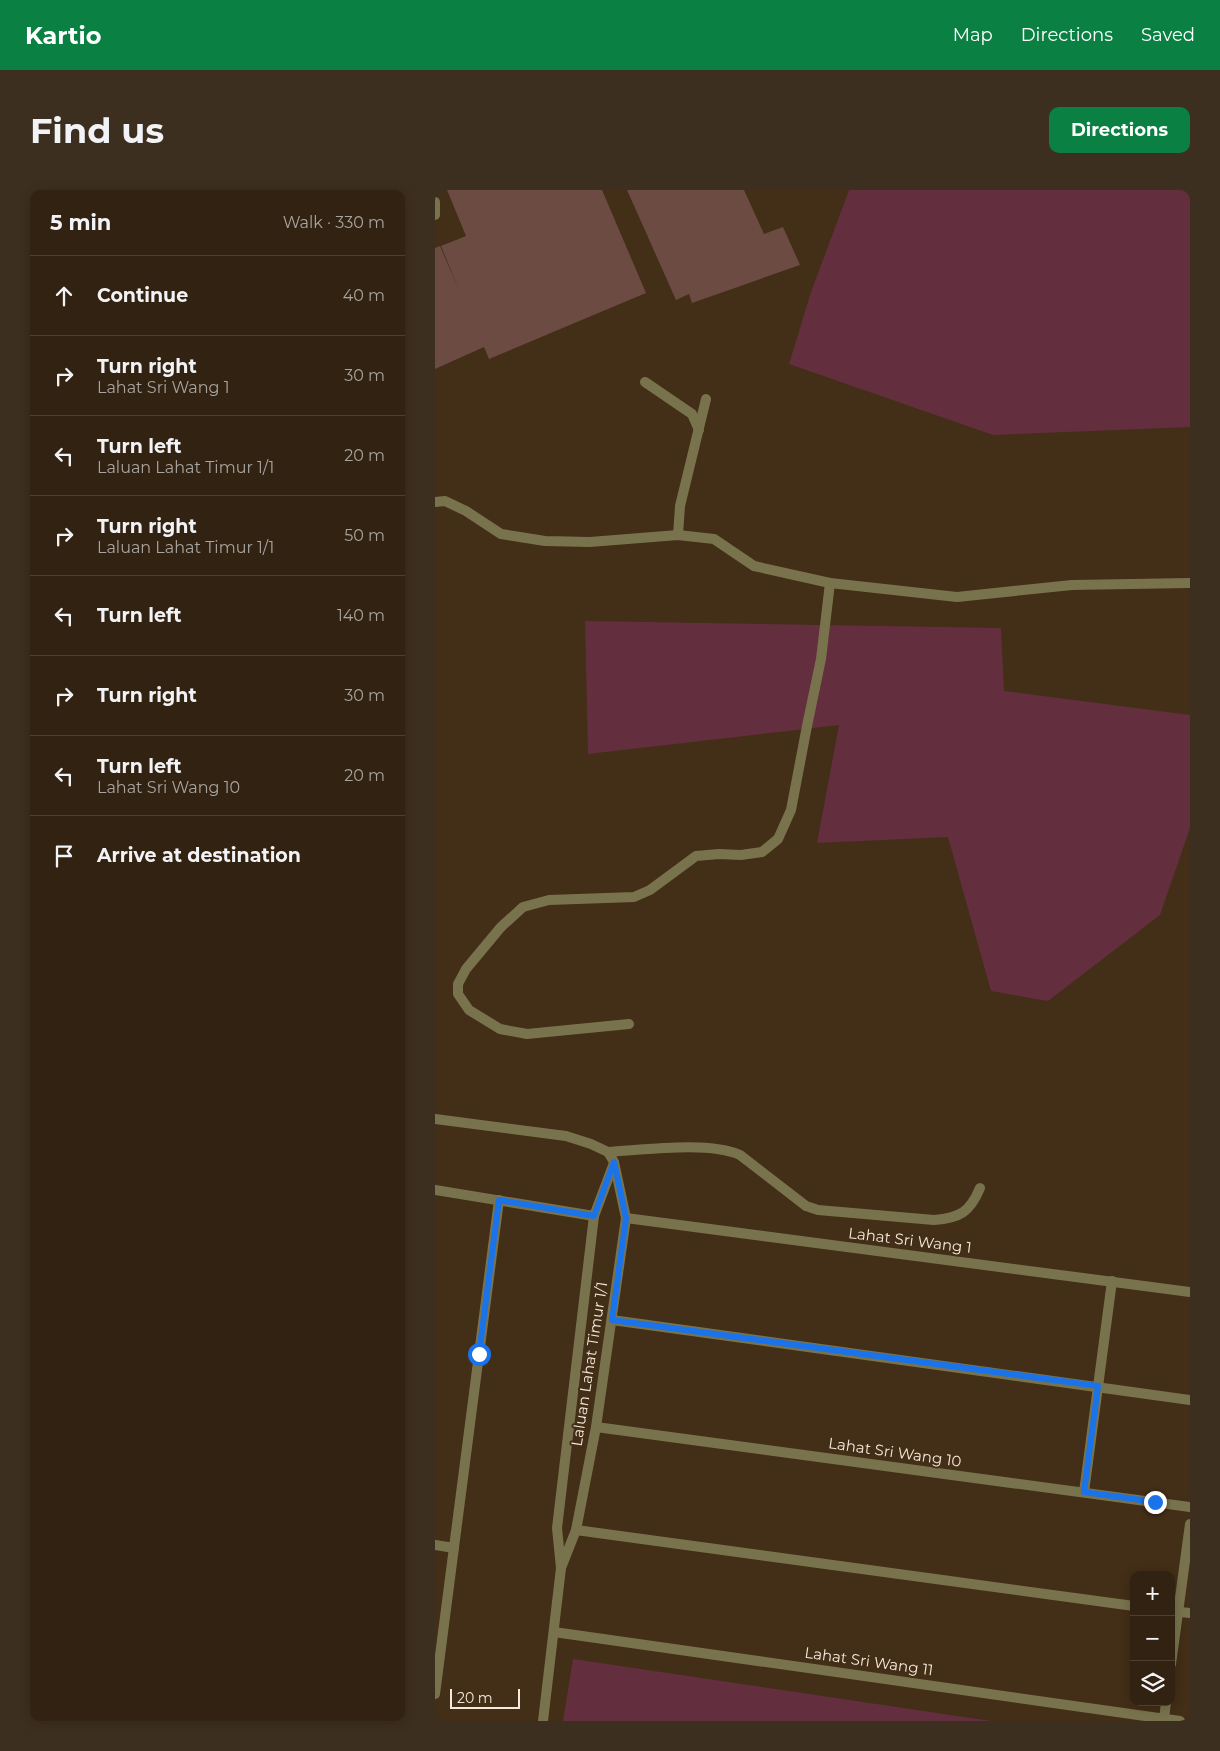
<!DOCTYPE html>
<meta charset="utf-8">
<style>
body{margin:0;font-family:Montserrat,sans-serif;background:#3d2f1f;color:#f1f3f6}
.controls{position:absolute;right:15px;bottom:15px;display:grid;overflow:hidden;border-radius:10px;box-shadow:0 2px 12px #0003}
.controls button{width:45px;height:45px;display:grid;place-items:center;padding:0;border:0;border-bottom:1px solid #4d3f31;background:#322211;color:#f1f3f6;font:25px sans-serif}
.scale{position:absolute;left:15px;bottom:12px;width:70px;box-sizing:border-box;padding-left:5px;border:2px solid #f6e8da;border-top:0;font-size:14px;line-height:18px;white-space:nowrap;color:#f6e8da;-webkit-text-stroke:4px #432e17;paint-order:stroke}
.stop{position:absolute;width:15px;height:15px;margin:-11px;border:4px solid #1a73e8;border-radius:50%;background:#fff}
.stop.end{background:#1a73e8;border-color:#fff;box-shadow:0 1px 5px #0008}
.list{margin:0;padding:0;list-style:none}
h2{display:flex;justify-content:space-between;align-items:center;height:65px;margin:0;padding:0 20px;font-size:21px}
h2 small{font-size:16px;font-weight:400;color:#a8a49f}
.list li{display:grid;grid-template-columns:32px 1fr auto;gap:15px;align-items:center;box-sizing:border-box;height:80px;padding:0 20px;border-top:1px solid #4d3f31}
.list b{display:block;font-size:19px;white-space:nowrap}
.list p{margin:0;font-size:16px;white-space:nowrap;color:#a8a49f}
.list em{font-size:16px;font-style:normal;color:#a8a49f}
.icon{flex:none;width:28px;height:28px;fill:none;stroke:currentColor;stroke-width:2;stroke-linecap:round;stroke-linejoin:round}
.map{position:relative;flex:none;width:755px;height:1531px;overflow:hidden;border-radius:10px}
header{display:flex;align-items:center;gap:30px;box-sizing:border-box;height:70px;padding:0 25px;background:#0b8043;color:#fff}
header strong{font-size:24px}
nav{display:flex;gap:28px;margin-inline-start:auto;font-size:18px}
.intro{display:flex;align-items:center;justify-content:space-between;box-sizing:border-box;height:120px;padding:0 30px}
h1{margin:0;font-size:35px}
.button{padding:12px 22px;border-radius:10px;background:#0b8043;color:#fff;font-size:18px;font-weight:700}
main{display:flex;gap:30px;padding:0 30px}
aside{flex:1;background:#322211;border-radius:10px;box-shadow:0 2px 12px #0003}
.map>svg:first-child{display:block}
.green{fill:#632f3e}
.building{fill:#6c4b43}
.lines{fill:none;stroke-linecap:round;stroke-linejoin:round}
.service{stroke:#79734d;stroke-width:10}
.minor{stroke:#79734d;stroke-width:10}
.route{stroke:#1a73e8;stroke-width:6}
.labels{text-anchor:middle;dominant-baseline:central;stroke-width:4;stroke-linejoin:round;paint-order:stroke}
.street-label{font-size:15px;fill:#f6e8da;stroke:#432e17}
</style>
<header>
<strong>Kartio</strong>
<nav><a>Map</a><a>Directions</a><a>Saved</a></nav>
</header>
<div class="intro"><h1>Find us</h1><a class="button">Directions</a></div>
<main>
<aside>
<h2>5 min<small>Walk · 330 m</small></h2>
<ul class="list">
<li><svg class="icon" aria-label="ahead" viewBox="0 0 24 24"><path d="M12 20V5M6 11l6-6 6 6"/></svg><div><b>Continue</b></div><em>40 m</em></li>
<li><svg class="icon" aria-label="right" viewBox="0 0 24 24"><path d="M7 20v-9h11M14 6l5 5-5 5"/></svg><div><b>Turn right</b><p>Lahat Sri Wang 1</p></div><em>30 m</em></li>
<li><svg class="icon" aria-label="left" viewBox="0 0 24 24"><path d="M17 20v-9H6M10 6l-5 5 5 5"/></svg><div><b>Turn left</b><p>Laluan Lahat Timur 1/1</p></div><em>20 m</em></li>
<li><svg class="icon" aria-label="right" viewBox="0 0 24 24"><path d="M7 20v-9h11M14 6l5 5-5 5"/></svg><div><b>Turn right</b><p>Laluan Lahat Timur 1/1</p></div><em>50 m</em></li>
<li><svg class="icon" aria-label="left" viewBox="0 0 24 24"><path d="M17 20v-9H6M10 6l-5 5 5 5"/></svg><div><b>Turn left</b></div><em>140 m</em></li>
<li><svg class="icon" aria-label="right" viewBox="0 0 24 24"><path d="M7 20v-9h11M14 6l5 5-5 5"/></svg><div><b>Turn right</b></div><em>30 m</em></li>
<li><svg class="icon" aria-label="left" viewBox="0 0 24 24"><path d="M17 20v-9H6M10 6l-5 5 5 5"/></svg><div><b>Turn left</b><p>Lahat Sri Wang 10</p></div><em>20 m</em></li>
<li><svg class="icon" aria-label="arrive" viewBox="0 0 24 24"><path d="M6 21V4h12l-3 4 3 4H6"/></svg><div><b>Arrive at destination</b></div></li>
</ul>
</aside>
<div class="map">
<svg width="755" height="1531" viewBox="0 0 755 1531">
<rect width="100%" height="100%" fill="#432e17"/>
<g class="green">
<polygon points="414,0 755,0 755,237 558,245 354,174 375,105"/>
<polygon points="150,431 566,438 569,501 755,525 755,638 725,725 613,811 556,801 513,647 382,653 404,535 153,564"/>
<polygon points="138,1469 556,1531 128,1531"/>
</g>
<g class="building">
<polygon points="12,0 167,0 211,103 54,169 49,157 0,179 0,58 5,56 24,100 6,56 31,46"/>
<polygon points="192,0 309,0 329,44 348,37 365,75 257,113 254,104 241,110"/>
</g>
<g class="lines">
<g class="service">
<polyline points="0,12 0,25"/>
<polyline points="210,192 257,224 264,240"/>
<polyline points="243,345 245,316 271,209"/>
<path d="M 173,962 C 209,960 274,951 305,965 L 371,1016 L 383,1020 L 499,1030 C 525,1028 535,1022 545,998"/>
<polyline points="177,1130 755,1210"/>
<polyline points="649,1302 677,1091"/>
<polyline points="141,1340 699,1416"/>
<polyline points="0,1355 19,1358"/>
<polyline points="736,1421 755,1423"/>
<polyline points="736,1474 755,1334"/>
<polyline points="0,1504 64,1010"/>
<polyline points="729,1529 731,1512"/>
</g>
<g class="minor">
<polyline points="0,312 10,311 31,321 66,344 110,351 155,352 243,345 279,349 319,376 395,393 522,407 637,395 755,393"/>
<polyline points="194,834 92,844 65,839 34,820 23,804 23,794 31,779 66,737 88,717 114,710 199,707 215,700 261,666 284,664 306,665 327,662 343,649 356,620 372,536 386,469 395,393"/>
<polyline points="0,929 131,946 156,954 173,962 179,972 191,1028 161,1237 141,1340 126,1378"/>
<polyline points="0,1000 159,1026"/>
<polyline points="191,1028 755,1102"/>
<polyline points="161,1237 755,1317"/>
<polyline points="119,1442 745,1531"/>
<polyline points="108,1531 126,1378 122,1338 159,1026 179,973"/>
</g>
</g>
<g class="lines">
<polyline class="route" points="44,1164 64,1010 159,1026 179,972 191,1028 177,1130 663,1196 649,1302 720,1312"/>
</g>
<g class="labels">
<g class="street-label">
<text transform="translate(475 1050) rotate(7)">Lahat Sri Wang 1</text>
<text transform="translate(154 1174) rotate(-81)">Laluan Lahat Timur 1/1</text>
<text transform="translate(460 1262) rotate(8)">Lahat Sri Wang 10</text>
<text transform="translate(434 1471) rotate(8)">Lahat Sri Wang 11</text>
</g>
</g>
</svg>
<div class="controls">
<button>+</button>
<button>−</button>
<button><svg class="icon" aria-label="layers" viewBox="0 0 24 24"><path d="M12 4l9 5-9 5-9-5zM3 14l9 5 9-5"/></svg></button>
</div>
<div class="scale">20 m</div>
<div class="stop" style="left:44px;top:1164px"></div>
<div class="stop end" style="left:720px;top:1312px"></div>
</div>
</main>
